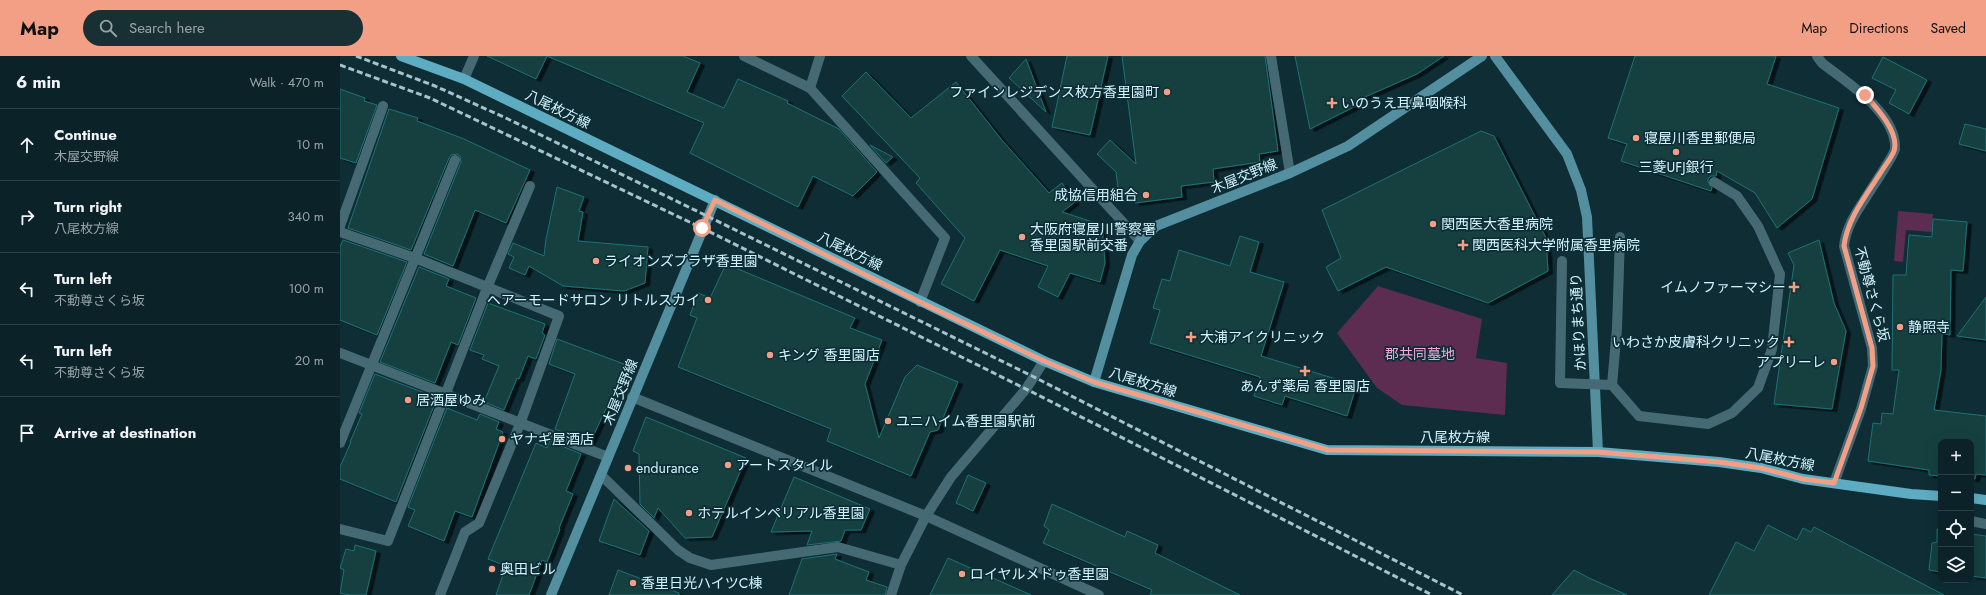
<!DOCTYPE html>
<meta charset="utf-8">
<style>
body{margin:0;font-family:Jost,"Noto Sans JP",sans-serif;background:#182f34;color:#f1f3f6}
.controls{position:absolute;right:12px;bottom:12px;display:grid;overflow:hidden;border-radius:8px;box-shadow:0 4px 16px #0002}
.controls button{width:36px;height:36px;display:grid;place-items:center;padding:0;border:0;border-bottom:1px solid #2a3f45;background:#0a2228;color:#f1f3f6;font:20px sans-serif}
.stop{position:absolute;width:12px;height:12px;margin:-9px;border:3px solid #f39f85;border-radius:50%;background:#fff}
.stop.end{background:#f39f85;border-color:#fff;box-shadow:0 1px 4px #0008}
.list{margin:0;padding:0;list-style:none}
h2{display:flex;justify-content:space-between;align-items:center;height:52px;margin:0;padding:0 16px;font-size:17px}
h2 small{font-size:13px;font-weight:400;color:#99a4a8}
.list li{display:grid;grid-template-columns:26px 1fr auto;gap:12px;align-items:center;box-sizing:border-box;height:72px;padding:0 16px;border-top:1px solid #2a3f45}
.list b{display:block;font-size:15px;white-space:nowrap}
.list p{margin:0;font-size:13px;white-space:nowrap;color:#99a4a8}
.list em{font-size:13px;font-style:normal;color:#99a4a8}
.icon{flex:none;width:22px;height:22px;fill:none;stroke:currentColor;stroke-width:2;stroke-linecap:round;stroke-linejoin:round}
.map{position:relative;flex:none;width:1646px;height:539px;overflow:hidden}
header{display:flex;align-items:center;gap:24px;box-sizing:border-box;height:56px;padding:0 20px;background:#f39f85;color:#111}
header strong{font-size:19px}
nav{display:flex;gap:22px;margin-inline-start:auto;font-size:14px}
.search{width:280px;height:36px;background:#182f34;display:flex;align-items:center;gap:10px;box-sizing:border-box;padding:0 14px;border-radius:22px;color:#99a4a8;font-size:15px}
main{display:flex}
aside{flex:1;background:#0a2228}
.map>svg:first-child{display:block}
.green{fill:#5d2c51}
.building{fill:#163f40;stroke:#1c7375;filter:url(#shadow)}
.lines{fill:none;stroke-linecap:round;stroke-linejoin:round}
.street{stroke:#466a74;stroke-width:10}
.secondary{stroke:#548f9f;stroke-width:10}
.primary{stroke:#5dacc1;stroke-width:10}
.rail{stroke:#a1c4cd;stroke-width:3;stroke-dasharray:6 3;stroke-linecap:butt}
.street-bridge{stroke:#466a74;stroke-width:10}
.route{stroke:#f39f85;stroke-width:5}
.poi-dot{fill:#f39f85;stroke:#0e2d35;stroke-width:1.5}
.labels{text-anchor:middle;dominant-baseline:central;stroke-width:3.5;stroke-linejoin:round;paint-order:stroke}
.poi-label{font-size:14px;fill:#d1f5ff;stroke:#0e2d35;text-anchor:start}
.street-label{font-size:14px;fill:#d1f5ff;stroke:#0e2d35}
.park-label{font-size:14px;fill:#f5a8df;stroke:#0e2d35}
</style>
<header>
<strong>Map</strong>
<div class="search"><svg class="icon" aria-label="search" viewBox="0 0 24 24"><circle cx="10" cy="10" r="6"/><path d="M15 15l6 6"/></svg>Search here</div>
<nav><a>Map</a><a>Directions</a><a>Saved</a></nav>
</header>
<main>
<aside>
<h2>6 min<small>Walk · 470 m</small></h2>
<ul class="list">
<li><svg class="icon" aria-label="ahead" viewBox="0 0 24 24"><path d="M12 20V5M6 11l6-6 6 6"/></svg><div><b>Continue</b><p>木屋交野線</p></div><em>10 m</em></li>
<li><svg class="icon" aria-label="right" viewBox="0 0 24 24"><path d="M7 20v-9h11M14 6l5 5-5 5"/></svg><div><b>Turn right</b><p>八尾枚方線</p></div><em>340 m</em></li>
<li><svg class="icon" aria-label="left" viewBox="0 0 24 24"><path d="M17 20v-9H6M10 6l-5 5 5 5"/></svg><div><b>Turn left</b><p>不動尊さくら坂</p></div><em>100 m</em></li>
<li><svg class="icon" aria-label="left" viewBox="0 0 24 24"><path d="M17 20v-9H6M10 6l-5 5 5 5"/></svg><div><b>Turn left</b><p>不動尊さくら坂</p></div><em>20 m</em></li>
<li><svg class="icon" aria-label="arrive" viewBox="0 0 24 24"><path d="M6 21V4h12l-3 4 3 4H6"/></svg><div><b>Arrive at destination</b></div></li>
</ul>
</aside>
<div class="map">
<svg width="1646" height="539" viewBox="0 0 1646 539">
<defs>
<filter id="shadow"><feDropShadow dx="4.5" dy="2.5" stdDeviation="0" flood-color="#0009"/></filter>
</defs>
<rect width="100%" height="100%" fill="#0e2d35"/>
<g class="green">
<polygon points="1558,155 1593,158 1592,176 1566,174 1563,206 1554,205"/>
<polygon points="1038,230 1142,263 1136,302 1167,307 1165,359 1062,349 1037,332 997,277"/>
</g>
<g class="building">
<polygon points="147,0 343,0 360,7 347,36 384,52 398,23 448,45 447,47 499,73 537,116 513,140 473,120 458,151 350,97 364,67 207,0 196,23"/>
<polygon points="727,0 768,0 750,79 712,71"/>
<polygon points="782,0 925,0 938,95 919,98 920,106 873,113 874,126 841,130 842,141 795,147 794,137 779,140 776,116 757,98 770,84 796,108"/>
<polygon points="955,0 1104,0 1077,18 1016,45 1018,49 970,73"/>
<polygon points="1295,0 1436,0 1427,28 1499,52 1472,143 1437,172 1415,137 1377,115 1376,120 1371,120 1368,123 1368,126 1372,132 1371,135 1281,105 1287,88 1268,82"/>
<polygon points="1543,1 1587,24 1569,58 1549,47 1556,34 1532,22"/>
<polygon points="686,3 706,56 669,22"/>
<polygon points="526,16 571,62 616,26 661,83 709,137 722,127 735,146 722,156 762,169 765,207 760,226 730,217 718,241 698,231 708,210 660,194 634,245 601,228 625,182 576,127 580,122 502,40"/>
<polygon points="0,33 25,42 24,45 37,49 16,107 0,102"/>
<polygon points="49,53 78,62 77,65 124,83 190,114 166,167 135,154 113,210 84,198 121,106 120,100 117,98 111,99 109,102 71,194 8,172"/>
<polygon points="1625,68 1646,73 1646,95 1619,88"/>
<polygon points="1141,75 1154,80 1206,182 1208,215 1148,247 1046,211 998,235 986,211 1001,202 982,154"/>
<polygon points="530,89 553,101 546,107"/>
<polygon points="217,131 244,141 239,155 243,156 238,185 308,191 305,227 284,235 223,230 189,210 185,219 169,212 174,201 168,198 173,187 204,200 206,183"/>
<polygon points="1593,163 1627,166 1623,215 1611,214 1610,279 1602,277 1601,314 1594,354 1646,360 1646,419 1636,418 1635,423 1631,423 1631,386 1601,386 1601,420 1589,419 1589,414 1528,405 1533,367 1541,368 1542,357 1553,358 1559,314 1552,314 1553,219 1566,219 1569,179 1592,181"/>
<polygon points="900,180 919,186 910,216 944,226 921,300 1009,327 1015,334 1007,360 945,340 942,349 914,340 920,321 810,287 820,254 813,252 822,223 830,225 839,194 890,210"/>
<polygon points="3,184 67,206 37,279 0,264 0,191"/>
<polygon points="1479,184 1494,247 1506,275 1492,353 1434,348 1454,209 1448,197"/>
<polygon points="386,208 515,262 510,272 542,284 525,328 539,382 565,321 577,309 618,326 598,374 590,376 571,420 487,385 491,373 338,311 357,262 350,259 358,237 370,242"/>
<polygon points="79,211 109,223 106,230 136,242 118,289 111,286 95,327 40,306"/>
<polygon points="1646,241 1646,284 1617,280"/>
<polygon points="148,247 205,268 202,277 205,279 196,303 188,300 179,323 177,322 164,354 144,346 159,310 142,303 144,299 130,294"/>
<polygon points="217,283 284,308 272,340 250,387 215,373 235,318 209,308"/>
<polygon points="35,318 90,339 88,345 95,347 56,446 0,423 0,411 11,386 10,386 22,358 19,357"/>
<polygon points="107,352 137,364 140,358 159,366 156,373 163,376 132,461 115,455 104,485 68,470 75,454 68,451"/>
<polygon points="306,361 406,402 372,481 345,482 318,452 314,462 300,448 299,398 293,395"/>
<polygon points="210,385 241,398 226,435 233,438 219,472 220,473 207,506 202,504 189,539 156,539 166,510 148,503 196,387 207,392"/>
<polygon points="628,419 646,427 633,455 616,447"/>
<polygon points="454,421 530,453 521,474 505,474 501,485 467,489 472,475 431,476"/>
<polygon points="274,443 309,475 300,499 259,485"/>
<polygon points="712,448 785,481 787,475 818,489 815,497 900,539 810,539 812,534 703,487 709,474 704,470"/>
<polygon points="1428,469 1457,484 1463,472 1471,476 1474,471 1604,539 1369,539 1396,486 1414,495"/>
<polygon points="1597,473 1601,473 1601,516 1589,514 1592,487 1597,486"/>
<polygon points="1631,478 1646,480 1646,522 1631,520"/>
<polygon points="15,489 36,495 26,539 10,539 0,537 4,514 0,512 6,493 14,495"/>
<polygon points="497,498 495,503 529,516 526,524 547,531 545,539 449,539 462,503"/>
<polygon points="608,502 691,539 590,539"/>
<polygon points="278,514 339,537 339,539 269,539"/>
<polygon points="1234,514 1249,522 1287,539 1212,539"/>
</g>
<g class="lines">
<g class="street">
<polyline points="404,0 470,32 605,182 580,246"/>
<polyline points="631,0 800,185"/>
<polyline points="931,0 950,117"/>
<path d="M 1477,0 L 1482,7 C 1506,26 1557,57 1555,93 C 1554,100 1530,134 1525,143 C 1515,158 1506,172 1504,190 L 1532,292 L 1533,310 L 1521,353 L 1494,427"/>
<polyline points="124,23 134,0"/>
<polyline points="470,32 480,0"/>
<polyline points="0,170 43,50"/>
<polyline points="0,176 75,202 219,260 180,368 139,467 125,476 100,539"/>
<polyline points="0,297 268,401"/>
<polyline points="704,305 686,333 611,421 586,460 759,539"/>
<polyline points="1272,329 1277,272 1280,181"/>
<polyline points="292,341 586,460 561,509 551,539"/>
<polyline points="0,387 115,104"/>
<polyline points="261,419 338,494 350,502 371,509 498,491 561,509"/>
<polyline points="1631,465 1646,468"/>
<polyline points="0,473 48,485 147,232 190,130"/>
</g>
<g class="secondary">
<polyline points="1155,0 1227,98 1241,134 1247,161 1258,396"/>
<polyline points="754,326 792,199 800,185 816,170 950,117 1008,90 1142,0"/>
<polyline points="211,539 375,144"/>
</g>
<g class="primary">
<polyline points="61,0 124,23 704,305 754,326 987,394 1258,396 1379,406 1421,412 1463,423 1571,438 1601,440"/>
<polyline points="1631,442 1646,444"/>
</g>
<g class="rail">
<polyline points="16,0 95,30 168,63 367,160 692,320 1123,539"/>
<polyline points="0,9 90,42 362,172 696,338 1092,539"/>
</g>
<polyline class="street-bridge" points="1222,205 1220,327 1272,329 1299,360 1368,368 1392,357 1418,332 1432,293 1440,218 1418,170 1397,140 1374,126"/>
</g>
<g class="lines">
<path class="route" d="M 362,172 L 375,144 L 580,246 L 704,305 L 754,326 L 988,394 L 1258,396 L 1379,406 L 1421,412 L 1463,423 L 1494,427 L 1521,352 L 1533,310 L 1532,292 L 1504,190 C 1507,162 1528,137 1543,113 C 1546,108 1552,101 1554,95 C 1560,77 1536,51 1525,39"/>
</g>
<g class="poi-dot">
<circle cx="827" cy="36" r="4"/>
<path d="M990 41h4v4h4v4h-4v4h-4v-4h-4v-4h4z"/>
<circle cx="1296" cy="82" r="4"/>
<circle cx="1336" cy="96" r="4"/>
<circle cx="806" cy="139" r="4"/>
<circle cx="1093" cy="168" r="4"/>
<circle cx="682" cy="181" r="4"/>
<path d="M1121 183h4v4h4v4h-4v4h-4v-4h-4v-4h4z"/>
<circle cx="256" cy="205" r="4"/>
<path d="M1452 225h4v4h4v4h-4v4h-4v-4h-4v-4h4z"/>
<circle cx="368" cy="244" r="4"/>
<circle cx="1560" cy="271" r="4"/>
<path d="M849 275h4v4h4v4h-4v4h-4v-4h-4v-4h4z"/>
<path d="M1447 280h4v4h4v4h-4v4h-4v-4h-4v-4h4z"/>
<circle cx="430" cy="299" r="4"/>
<circle cx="1494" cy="306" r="4"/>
<path d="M963 309h4v4h4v4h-4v4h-4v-4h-4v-4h4z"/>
<circle cx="68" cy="344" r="4"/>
<circle cx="548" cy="365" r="4"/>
<circle cx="162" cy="383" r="4"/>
<circle cx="388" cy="409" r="4"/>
<circle cx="288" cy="412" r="4"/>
<circle cx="349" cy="457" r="4"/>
<circle cx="152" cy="513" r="4"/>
<circle cx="622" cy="518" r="4"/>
<circle cx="293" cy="527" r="4"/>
</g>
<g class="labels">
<g class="poi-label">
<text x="819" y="36" text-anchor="end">ファインレジデンス枚方香里園町</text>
<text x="1001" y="47">いのうえ耳鼻咽喉科</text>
<text x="1304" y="82">寝屋川香里郵便局</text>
<text x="1336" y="111" text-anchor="middle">三菱UFJ銀行</text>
<text x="798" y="139" text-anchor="end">成協信用組合</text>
<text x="1101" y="168">関西医大香里病院</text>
<text x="690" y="173">大阪府寝屋川警察署<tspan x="690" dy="16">香里園駅前交番</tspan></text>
<text x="1132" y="189">関西医科大学附属香里病院</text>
<text x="264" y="205">ライオンズプラザ香里園</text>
<text x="1446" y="231" text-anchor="end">イムノファーマシー</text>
<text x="360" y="244" text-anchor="end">ヘアーモードサロン リトルスカイ</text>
<text x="1568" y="271">静照寺</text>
<text x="860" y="281">大浦アイクリニック</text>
<text x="1440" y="286" text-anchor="end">いわさか皮膚科クリニック</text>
<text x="438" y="299">キング 香里園店</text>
<text x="1486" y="306" text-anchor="end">アプリーレ</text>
<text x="965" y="330" text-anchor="middle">あんず薬局 香里園店</text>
<text x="76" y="344">居酒屋ゆみ</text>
<text x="556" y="365">ユニハイム香里園駅前</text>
<text x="170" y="383">ヤナギ屋酒店</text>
<text x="396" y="409">アートスタイル</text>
<text x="296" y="412">endurance</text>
<text x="357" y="457">ホテルインペリアル香里園</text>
<text x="160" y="513">奥田ビル</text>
<text x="630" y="518">ロイヤルメドゥ香里園</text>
<text x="301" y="527">香里日光ハイツC棟</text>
</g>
<g class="street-label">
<text transform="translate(218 53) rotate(26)">八尾枚方線</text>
<text transform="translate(904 120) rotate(-22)">木屋交野線</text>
<text transform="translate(510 195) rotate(26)">八尾枚方線</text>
<text transform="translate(1532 238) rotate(75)">不動尊さくら坂</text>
<text transform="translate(1238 266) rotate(-93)">かほりまち通り</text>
<text transform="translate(803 326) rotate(17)">八尾枚方線</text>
<text transform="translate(280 336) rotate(-68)">木屋交野線</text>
<text x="1115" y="381">八尾枚方線</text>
<text transform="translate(1440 403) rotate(11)">八尾枚方線</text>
</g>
<g class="park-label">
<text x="1080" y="298">郡共同墓地</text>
</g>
</g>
</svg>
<div class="controls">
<button>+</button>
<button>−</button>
<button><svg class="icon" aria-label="locate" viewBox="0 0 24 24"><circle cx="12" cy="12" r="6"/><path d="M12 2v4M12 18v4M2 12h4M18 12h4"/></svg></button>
<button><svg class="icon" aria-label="layers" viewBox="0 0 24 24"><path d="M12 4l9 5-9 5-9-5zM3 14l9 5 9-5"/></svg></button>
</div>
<div class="stop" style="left:362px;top:172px"></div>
<div class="stop end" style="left:1525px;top:39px"></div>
</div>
</main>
